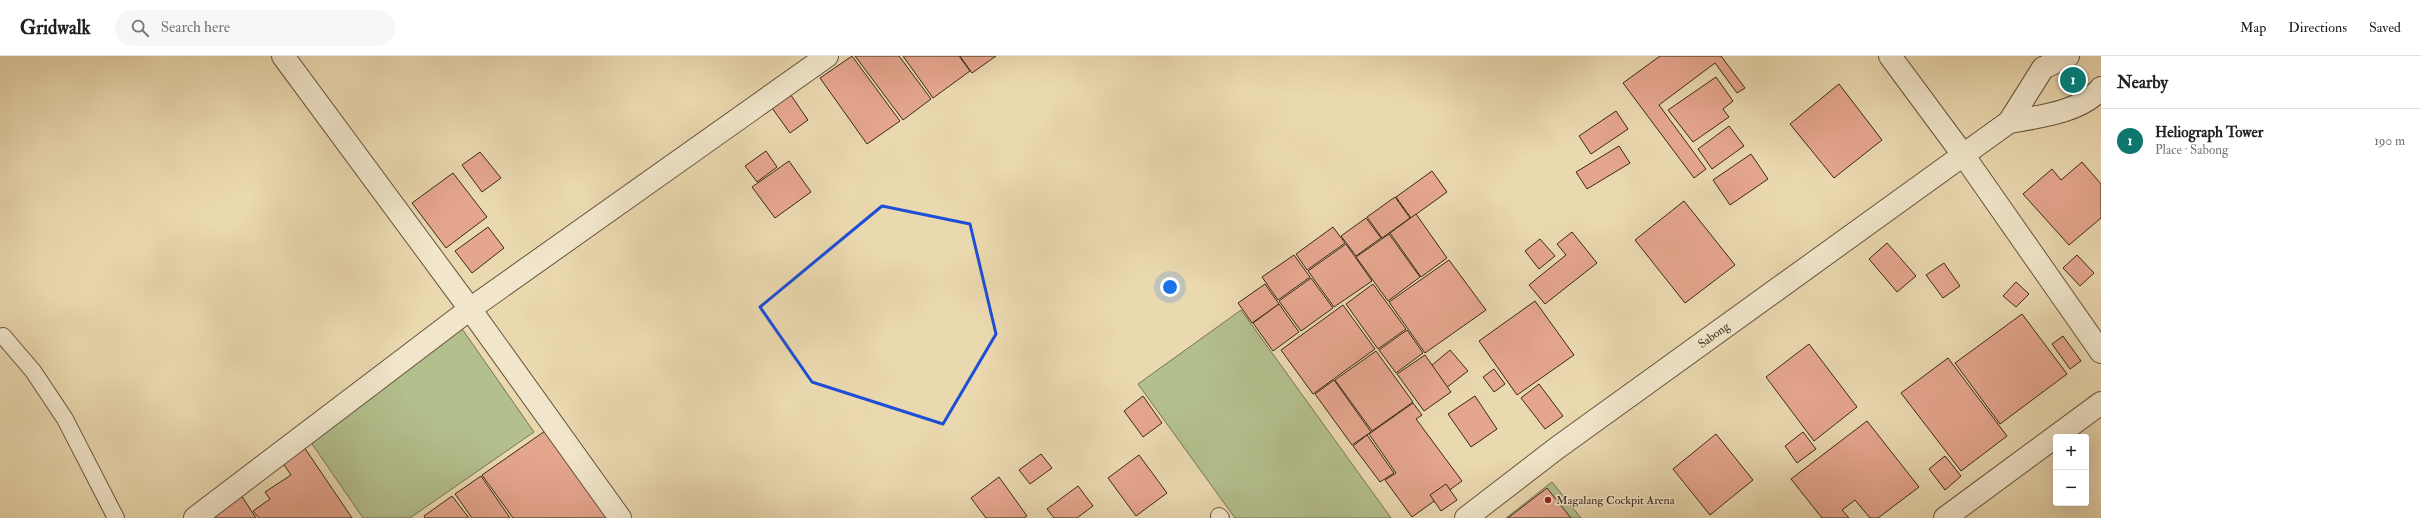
<!DOCTYPE html>
<meta charset="utf-8">
<style>
body{margin:0;font-family:"IM FELL Double Pica",serif;background:#f6f6f6;color:#202124}
.controls{position:absolute;right:12px;bottom:12px;display:grid;overflow:hidden;border-radius:4px;box-shadow:0 4px 16px #0002}
.controls button{width:36px;height:36px;display:grid;place-items:center;padding:0;border:0;border-bottom:1px solid #e0e0e0;background:#fff;color:#202124;font:20px sans-serif}
.you{position:absolute;left:1170px;top:231px;width:14px;height:14px;margin:-10px;border:3px solid #fff;border-radius:50%;background:#1a73e8;box-shadow:0 0 0 6px #1a73e833}
.badge{display:grid;place-items:center;width:26px;height:26px;border-radius:50%;background:#0f766e;color:#fff;font-size:13px;font-weight:700}
.pin{position:absolute;translate:-50% -50%;border:2px solid #fff;box-shadow:0 1px 4px #0006}
.list{margin:0;padding:0;list-style:none}
h2{display:flex;justify-content:space-between;align-items:center;height:52px;margin:0;padding:0 16px;font-size:17px}
h2 small{font-size:13px;font-weight:400;color:#757577}
.list li{display:grid;grid-template-columns:26px 1fr auto;gap:12px;align-items:center;box-sizing:border-box;height:64px;padding:0 16px;border-top:1px solid #e0e0e0}
.list b{display:block;font-size:15px;white-space:nowrap}
.list p{margin:0;font-size:13px;white-space:nowrap;color:#757577}
.list em{font-size:13px;font-style:normal;color:#757577}
.icon{flex:none;width:22px;height:22px;fill:none;stroke:currentColor;stroke-width:2;stroke-linecap:round;stroke-linejoin:round}
.map{position:relative;flex:none;width:2101px;height:462px;overflow:hidden}
header{display:flex;align-items:center;gap:24px;box-sizing:border-box;height:56px;padding:0 20px;background:#fff;border-bottom:1px solid #e0e0e0}
header strong{font-size:19px}
nav{display:flex;gap:22px;margin-inline-start:auto;font-size:14px}
.search{width:280px;height:36px;background:#f6f6f6;display:flex;align-items:center;gap:10px;box-sizing:border-box;padding:0 14px;border-radius:22px;color:#757577;font-size:15px}
main{display:flex}
aside{flex:1;background:#fff}
.map>svg:first-child{display:block}
.green{fill:#b3bf8d;stroke:#767454}
.building{fill:#e5a68e;stroke:#3a281a}
.lines{fill:none;stroke-linecap:round;stroke-linejoin:round}
.lane-casing{stroke:#66543f;stroke-width:18}
.street-casing{stroke:#66543f;stroke-width:24}
.lane{stroke:#f1e6cb;stroke-width:16}
.street{stroke:#f1e6cb;stroke-width:22}
.marked{fill:none;stroke:#1d4ed8;stroke-width:3;stroke-linejoin:round}
.poi-dot{fill:#8f2418;stroke:#f1e6cb;stroke-width:1.5}
.labels{text-anchor:middle;dominant-baseline:central;stroke-width:3;stroke-linejoin:round;paint-order:stroke}
.street-label{font-size:12px;fill:#3a281a;stroke:#f1e6cb}
.poi-label{font-size:12px;fill:#3a281a;stroke:#f1e6cb;text-anchor:start}
</style>
<header>
<strong>Gridwalk</strong>
<div class="search"><svg class="icon" aria-label="search" viewBox="0 0 24 24"><circle cx="10" cy="10" r="6"/><path d="M15 15l6 6"/></svg>Search here</div>
<nav><a>Map</a><a>Directions</a><a>Saved</a></nav>
</header>
<main>
<div class="map">
<svg width="2101" height="462" viewBox="0 0 2101 462">
<rect width="100%" height="100%" fill="#ead8af"/>
<filter id="stains"><feTurbulence type="fractalNoise" baseFrequency=".005" numOctaves="4"/><feColorMatrix values="0 0 0 0 .2 0 0 0 0 .09 0 0 0 0 .02 0 0 0 .5 -.17"/></filter>
<radialGradient id="worn" r=".72"><stop offset=".6" stop-color="#630" stop-opacity="0"/><stop offset="1" stop-color="#630" stop-opacity=".3"/></radialGradient>
<g class="green">
<polygon points="1241,254 1391,462 1235,462 1138,328"/>
<polygon points="460,270 534,376 410,462 363,462 310,385"/>
<polygon points="1552,426 1581,462 1506,462"/>
</g>
<g class="building">
<polygon points="852,0 900,65 867,88 820,22"/>
<polygon points="855,0 899,0 931,43 903,64"/>
<polygon points="903,0 959,0 970,15 933,42"/>
<polygon points="960,0 996,0 972,17"/>
<polygon points="1660,0 1721,0 1745,32 1737,37 1715,7 1659,49 1706,113 1694,122 1623,27"/>
<polygon points="1716,21 1733,45 1723,53 1729,61 1693,86 1668,54"/>
<polygon points="1839,28 1882,84 1834,122 1790,68"/>
<polygon points="786,32 808,64 790,77 767,45"/>
<polygon points="1616,55 1628,73 1591,98 1579,80"/>
<polygon points="1729,70 1744,90 1712,113 1698,93"/>
<polygon points="1619,90 1630,107 1587,133 1576,116"/>
<polygon points="766,95 777,111 757,126 745,110"/>
<polygon points="480,96 501,122 482,136 462,109"/>
<polygon points="1751,98 1768,123 1730,149 1713,124"/>
<polygon points="789,105 811,136 775,162 752,131"/>
<polygon points="2082,106 2101,128 2101,162 2069,189 2023,138 2052,113 2061,124"/>
<polygon points="1432,115 1447,136 1411,162 1396,141"/>
<polygon points="453,117 487,161 446,192 412,147"/>
<polygon points="1395,141 1410,162 1382,182 1367,161"/>
<polygon points="1684,145 1735,209 1685,247 1635,184"/>
<polygon points="1416,158 1447,202 1421,221 1390,177"/>
<polygon points="1366,162 1381,182 1356,200 1341,180"/>
<polygon points="488,171 504,192 472,217 455,195"/>
<polygon points="1333,171 1345,187 1307,214 1296,198"/>
<polygon points="1572,176 1597,207 1545,248 1529,229 1566,199 1557,188"/>
<polygon points="1389,178 1420,221 1388,245 1356,201"/>
<polygon points="1540,183 1555,200 1539,213 1525,195"/>
<polygon points="1887,187 1916,220 1897,236 1869,203"/>
<polygon points="1346,188 1372,225 1334,251 1308,215"/>
<polygon points="1294,199 1310,221 1278,244 1262,221"/>
<polygon points="2077,199 2094,217 2080,230 2063,212"/>
<polygon points="1449,204 1486,254 1425,297 1389,246"/>
<polygon points="1944,207 1960,230 1943,242 1926,219"/>
<polygon points="1311,222 1333,252 1301,275 1279,245"/>
<polygon points="2016,226 2029,238 2016,251 2003,240"/>
<polygon points="1265,228 1279,248 1252,267 1238,247"/>
<polygon points="1373,228 1406,273 1378,293 1346,248"/>
<polygon points="1535,245 1574,299 1517,339 1479,285"/>
<polygon points="1279,248 1299,276 1273,295 1253,267"/>
<polygon points="1343,249 1375,293 1313,338 1281,294"/>
<polygon points="2022,258 2067,318 2000,368 1955,307"/>
<polygon points="1407,274 1423,297 1396,317 1379,294"/>
<polygon points="2063,280 2081,305 2070,313 2052,288"/>
<polygon points="1809,288 1857,351 1814,385 1766,321"/>
<polygon points="1450,294 1468,315 1442,335 1425,315"/>
<polygon points="1376,295 1413,346 1372,375 1335,324"/>
<polygon points="1425,299 1451,336 1424,355 1397,318"/>
<polygon points="1948,302 2007,380 1961,415 1901,337"/>
<polygon points="1494,313 1505,328 1494,336 1483,321"/>
<polygon points="1334,324 1371,376 1352,389 1315,338"/>
<polygon points="1539,328 1563,360 1545,373 1521,342"/>
<polygon points="1143,340 1162,367 1143,381 1124,355"/>
<polygon points="1475,340 1497,373 1471,391 1448,358"/>
<polygon points="1413,347 1422,359 1416,363 1462,425 1412,461 1385,424 1396,417 1369,378"/>
<polygon points="1867,365 1919,431 1878,462 1870,462 1855,444 1842,454 1849,462 1822,462 1791,423"/>
<polygon points="545,375 607,462 513,462 482,419"/>
<polygon points="1803,376 1816,393 1797,407 1785,390"/>
<polygon points="1716,378 1753,424 1710,459 1673,413"/>
<polygon points="1367,379 1394,417 1380,426 1353,390"/>
<polygon points="302,388 352,462 259,462 253,455 270,443 265,436 291,419 280,403"/>
<polygon points="1041,398 1052,412 1030,428 1019,414"/>
<polygon points="1139,399 1167,437 1136,460 1108,422"/>
<polygon points="1945,400 1961,420 1945,434 1929,413"/>
<polygon points="481,420 510,462 472,462 455,438"/>
<polygon points="999,421 1027,460 1024,462 986,462 971,442"/>
<polygon points="1446,428 1457,444 1441,455 1430,439"/>
<polygon points="1078,430 1093,450 1077,462 1054,462 1047,453"/>
<polygon points="1547,432 1571,462 1508,462"/>
<polygon points="239,436 256,462 215,462 210,455"/>
<polygon points="452,440 469,462 425,462 424,460"/>
</g>
<g class="lines">
<defs>
<g id="lane">
<polyline points="3,280 33,315 65,363 116,462"/>
<polyline points="1219,460 1221,462"/>
</g>
<g id="street">
<polyline points="283,0 470,253 620,462"/>
<polyline points="1890,0 1964,100 2101,296"/>
<path d="M 2009,66 C 2038,61 2082,56 2101,32"/>
<polyline points="195,462 470,253 827,0"/>
<path id="s1" d="M 1466,462 L 1557,392 L 2009,66 L 2043,12 L 2068,0"/>
<polyline points="1945,462 2101,347"/>
</g>
</defs>
<use href="#lane" class="lane-casing"/>
<use href="#street" class="street-casing"/>
<use href="#lane" class="lane"/>
<use href="#street" class="street"/>
</g>
<path class="marked" d="M 882,150 L 970,168 L 996,278 L 943,368 L 812,326 L 760,251 Z"/>
<circle class="poi-dot" cx="1548" cy="444" r="4"/>
<g class="labels">
<g class="street-label">
<text stroke="none"><textPath href="#s1" startOffset="308">Sabong</textPath></text>
</g>
<g class="poi-label">
<text x="1556" y="444">Magalang Cockpit Arena</text>
</g>
</g>
<rect width="100%" height="100%" filter="url(#stains)"/>
<rect width="100%" height="100%" fill="url(#worn)"/>
</svg>
<div class="controls">
<button>+</button>
<button>−</button>
</div>
<div class="you"></div>
<div class="pin badge" style="left:2073px;top:24px">1</div>
</div>
<aside>
<h2>Nearby<small></small></h2>
<ul class="list">
<li><span class="badge">1</span><div><b>Heliograph Tower</b><p>Place · Sabong</p></div><em>190 m</em></li>
</ul>
</aside>
</main>
